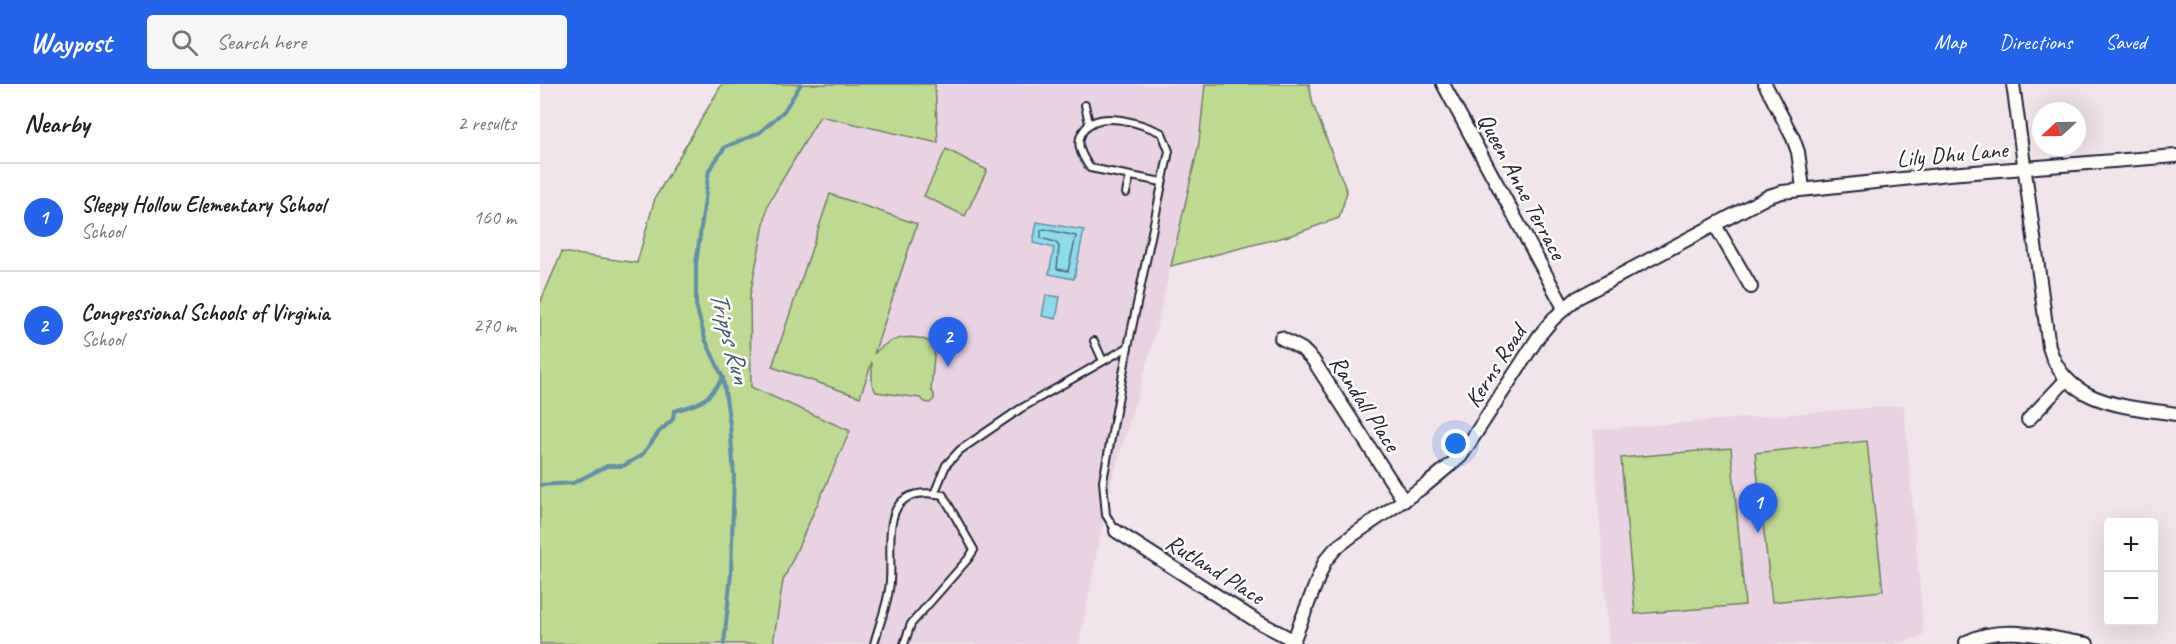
<!DOCTYPE html>
<meta charset="utf-8">
<style>
body{margin:0;font-family:Caveat,sans-serif;background:#f6f6f6;color:#202124}
.controls{position:absolute;right:18px;bottom:18px;display:grid;overflow:hidden;border-radius:6px;box-shadow:0 6px 24px #0002}
.controls button{width:54px;height:54px;display:grid;place-items:center;padding:0;border:0;border-bottom:2px solid #e0e0e0;background:#fff;color:#202124;font:30px sans-serif}
.compass{position:absolute;left:1492px;top:18px;width:54px;height:54px;border-radius:50%;background:#fff;box-shadow:0 6px 24px #0002;rotate:248deg}
.you{position:absolute;left:916px;top:360px;width:21px;height:21px;margin:-15px;border:4px solid #fff;border-radius:50%;background:#1a73e8;box-shadow:0 0 0 9px #1a73e833}
.badge{display:grid;place-items:center;width:39px;height:39px;border-radius:50%;background:#2563eb;color:#fff;font-size:20px;font-weight:700}
.pin{position:absolute;translate:-50% -50px;filter:drop-shadow(0 2px 3px #0008)}
.pin::after{content:'';position:absolute;top:32px;width:21px;height:18px;background:inherit;clip-path:polygon(0 0,100% 0,50% 100%)}
.list{margin:0;padding:0;list-style:none}
h2{display:flex;justify-content:space-between;align-items:center;height:78px;margin:0;padding:0 24px;font-size:26px}
h2 small{font-size:20px;font-weight:400;color:#757577}
.list li{display:grid;grid-template-columns:39px 1fr auto;gap:18px;align-items:center;box-sizing:border-box;height:108px;padding:0 24px;border-top:2px solid #e0e0e0}
.list b{display:block;font-size:22px;white-space:nowrap}
.list p{margin:0;font-size:20px;white-space:nowrap;color:#757577}
.list em{font-size:20px;font-style:normal;color:#757577}
.icon{flex:none;width:33px;height:33px;fill:none;stroke:currentColor;stroke-width:2;stroke-linecap:round;stroke-linejoin:round}
.map{position:relative;flex:none;width:1636px;height:560px;overflow:hidden}
header{display:flex;align-items:center;gap:36px;box-sizing:border-box;height:84px;padding:0 30px;background:#2563eb;color:#fff}
header strong{font-size:28px}
nav{display:flex;gap:33px;margin-inline-start:auto;font-size:21px}
.search{width:420px;height:54px;background:#f6f6f6;display:flex;align-items:center;gap:15px;box-sizing:border-box;padding:0 21px;border-radius:6px;color:#757577;font-size:22px}
main{display:flex}
aside{flex:1;background:#fff}
.map>svg:first-child{display:block}
.built{fill:#e9d3e3}
.green{fill:#bed990;stroke:#707e66;stroke-width:1.5}
.water{fill:#8ddbeb;stroke:#6291a5;stroke-width:1.5}
.lines{fill:none;stroke-linecap:round;stroke-linejoin:round}
.shore{stroke:#4d6c81;stroke-width:1.5}
.stream{stroke:#6291a5;stroke-width:4}
.service-casing{stroke:#22223b;stroke-width:10}
.minor-casing{stroke:#22223b;stroke-width:16}
.service{stroke:#fdfcf7;stroke-width:6}
.minor{stroke:#fdfcf7;stroke-width:12}
.labels{text-anchor:middle;dominant-baseline:central;stroke-width:5;stroke-linejoin:round;paint-order:stroke}
.street-label{font-size:24px;fill:#22223b;stroke:#fdfcf7}
.water-label{font-size:26px;font-style:italic;fill:#425a70;stroke:#fdfcf7}
</style>
<header>
<strong>Waypost</strong>
<div class="search"><svg class="icon" aria-label="search" viewBox="0 0 24 24"><circle cx="10" cy="10" r="6"/><path d="M15 15l6 6"/></svg>Search here</div>
<nav><a>Map</a><a>Directions</a><a>Saved</a></nav>
</header>
<main>
<aside>
<h2>Nearby<small>2 results</small></h2>
<ul class="list">
<li><span class="badge">1</span><div><b>Sleepy Hollow Elementary School</b><p>School</p></div><em>160 m</em></li>
<li><span class="badge">2</span><div><b>Congressional Schools of Virginia</b><p>School</p></div><em>270 m</em></li>
</ul>
</aside>
<div class="map">
<svg width="1636" height="560" viewBox="0 0 1636 560">
<rect width="100%" height="100%" fill="#f1e4eb"/>
<filter id="ink" filterUnits="userSpaceOnUse"><feTurbulence type="fractalNoise" baseFrequency=".0167" numOctaves="2"/><feDisplacementMap in="SourceGraphic" scale="12" xChannelSelector="R" yChannelSelector="G"/><feConvolveMatrix kernelMatrix="1 2 1 2 8 2 1 2 1" color-interpolation-filters="sRGB"/></filter>
<g filter="url(#ink)">
<g class="built">
<polygon points="395,0 665,0 659,59 612,263 570,403 539,560 233,560 243,497 310,347 211,303 210,211 228,120 280,32 398,59"/>
<polygon points="1364,321 1384,552 1354,560 1069,560 1053,346"/>
</g>
<g class="green">
<polygon points="182,0 395,0 398,59 280,32 228,120 210,211 211,303 310,347 243,497 233,560 0,560 0,219 22,168 97,179 115,114"/>
<polygon points="665,0 769,0 773,20 807,108 799,134 752,151 631,182 659,59"/>
<polygon points="406,65 447,86 425,132 384,112"/>
<path d="M 290,110 L 377,140 L 334,270 C 349,253 374,247 395,261 L 391,306 L 394,310 L 394,315 L 390,319 L 385,318 L 380,314 L 336,308 L 332,300 L 332,278 L 320,313 L 232,283 Z"/>
<polygon points="1327,357 1343,507 1232,518 1215,369"/>
<polygon points="1191,364 1205,521 1095,530 1081,374"/>
</g>
<g class="water">
<polygon points="497,138 544,146 534,195 509,190 514,164 493,159"/>
<polygon points="506,211 520,213 516,235 502,232"/>
</g>
<g class="lines">
<polygon class="shore" points="504,145 536,152 528,187 517,185 519,162 515,158 501,154 501,147"/>
<g class="stream">
<path d="M 0,401 L 33,399 L 67,382 L 83,382 L 102,371 L 119,348 L 133,335 L 134,327 C 163,319 166,318 183,294"/>
<polyline points="184,560 191,489 194,392 190,341 183,294 165,255 156,221 156,180 169,86 185,63 219,49 244,27 261,0"/>
</g>
<defs>
<g id="service">
<polyline points="545,21 549,39"/>
<polyline points="586,109 590,92"/>
<polyline points="554,257 563,277"/>
<path d="M 394,410 L 406,381 L 420,366 L 480,325 L 588,263 L 629,67 L 622,49 C 602,40 559,24 544,46 C 534,59 542,72 550,84 L 622,98"/>
<polyline points="576,447 566,431 563,397 588,263"/>
<path d="M 334,560 C 339,540 349,518 350,497 C 353,457 337,398 403,411 L 434,466 L 428,475 L 371,540 L 364,560"/>
</g>
<g id="minor">
<polyline points="903,0 1024,224"/>
<polyline points="1225,0 1253,54 1258,68 1263,104"/>
<path d="M 1473,0 L 1509,263 C 1526,322 1586,322 1636,330"/>
<polyline points="1175,141 1211,203"/>
<polyline points="741,254 762,265 773,276 864,417"/>
<polyline points="1488,336 1527,295"/>
<polyline points="576,447 715,536 753,556"/>
<path d="M 1426,558 C 1463,539 1508,554 1547,560"/>
<polyline points="752,560 785,477 796,464 813,451 886,401 921,372 999,252 1013,235 1037,214 1229,112 1242,108 1409,90 1636,72"/>
</g>
</defs>
<use href="#service" class="service-casing"/>
<use href="#minor" class="minor-casing"/>
<use href="#service" class="service"/>
<use href="#minor" class="minor"/>
</g>
</g>
<g class="labels">
<g class="street-label">
<text transform="translate(1412 70) rotate(-5)">Lily Dhu Lane</text>
<text transform="translate(982 102) rotate(62)">Queen Anne Terrace</text>
<text transform="translate(955 282) rotate(-57)">Kerns Road</text>
<text transform="translate(825 319) rotate(57)">Randall Place</text>
<text transform="translate(675 485) rotate(32)">Rutland Place</text>
</g>
<g class="water-label">
<text transform="translate(190 253) rotate(75)">Tripps Run</text>
</g>
</g>
</svg>
<div class="controls">
<button>+</button>
<button>−</button>
</div>
<svg class="compass" viewBox="-18 -18 36 36"><path d="M0-13l5 13h-10z" fill="#e53935"/><path d="M0 13l5-13h-10z" fill="#757577"/></svg>
<div class="you"></div>
<div class="pin badge" style="left:1218px;top:449px">1</div>
<div class="pin badge" style="left:408px;top:283px">2</div>
</div>
</main>
